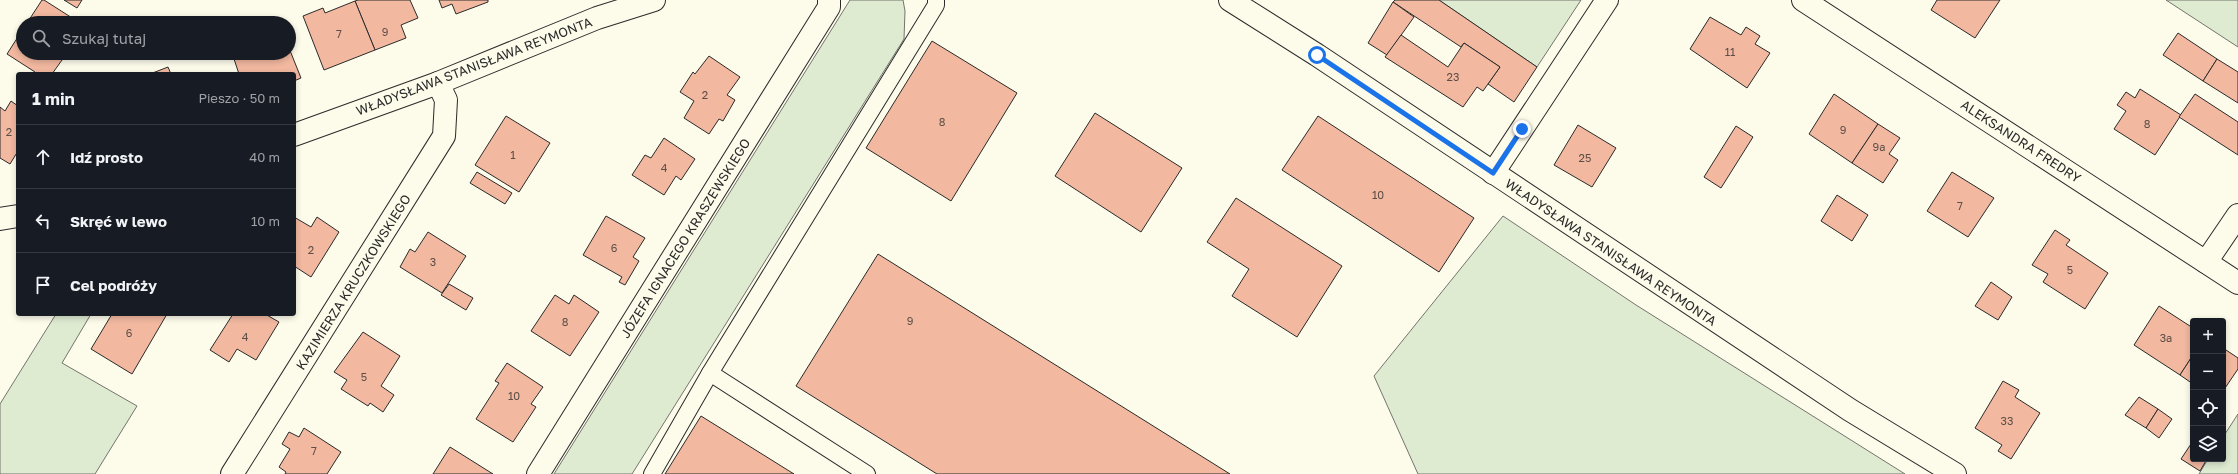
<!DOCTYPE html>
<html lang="pl">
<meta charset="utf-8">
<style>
body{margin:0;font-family:"Golos Text",sans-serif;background:#242831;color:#f1f3f6}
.controls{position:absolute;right:12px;bottom:12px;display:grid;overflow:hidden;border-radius:4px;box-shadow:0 2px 6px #0003}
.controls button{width:36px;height:36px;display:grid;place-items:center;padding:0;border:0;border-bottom:1px solid #363941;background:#171b24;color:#f1f3f6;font:20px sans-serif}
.stop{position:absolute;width:12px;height:12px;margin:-9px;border:3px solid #1a73e8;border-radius:50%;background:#fff}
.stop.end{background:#1a73e8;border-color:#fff;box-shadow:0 1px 4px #0008}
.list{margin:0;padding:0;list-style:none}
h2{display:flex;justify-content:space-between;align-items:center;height:52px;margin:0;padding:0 16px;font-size:17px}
h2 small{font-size:13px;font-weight:400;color:#9ea1a6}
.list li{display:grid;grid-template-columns:26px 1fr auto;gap:12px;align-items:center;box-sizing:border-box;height:64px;padding:0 16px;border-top:1px solid #363941}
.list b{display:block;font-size:15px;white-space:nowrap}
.list em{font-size:13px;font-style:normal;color:#9ea1a6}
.icon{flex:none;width:22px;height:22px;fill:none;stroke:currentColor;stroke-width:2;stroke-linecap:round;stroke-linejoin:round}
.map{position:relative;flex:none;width:2238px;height:474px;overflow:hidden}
.search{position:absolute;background:#171b24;box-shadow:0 2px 6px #0003;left:16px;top:16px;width:280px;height:44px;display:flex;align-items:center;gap:10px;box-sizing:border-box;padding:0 14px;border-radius:22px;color:#9ea1a6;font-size:15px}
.panel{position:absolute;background:#171b24;box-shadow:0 2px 6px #0003;left:16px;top:72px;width:280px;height:244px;border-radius:4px}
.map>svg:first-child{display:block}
.green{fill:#deebd1;stroke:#74746e}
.building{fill:#f2b8a0;stroke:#2b2b2b}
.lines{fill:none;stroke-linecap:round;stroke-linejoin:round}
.service-casing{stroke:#2b2b2b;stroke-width:18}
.minor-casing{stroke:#2b2b2b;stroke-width:24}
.service{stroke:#fdfbea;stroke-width:16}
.minor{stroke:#fdfbea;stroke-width:22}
.route{stroke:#1a73e8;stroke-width:5}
.labels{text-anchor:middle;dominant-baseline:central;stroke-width:3;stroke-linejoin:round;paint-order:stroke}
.number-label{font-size:11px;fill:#5d4e48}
.street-label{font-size:13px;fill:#2b2b2b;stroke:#fdfbea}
</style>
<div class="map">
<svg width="2238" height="474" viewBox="0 0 2238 474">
<rect width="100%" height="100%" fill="#fdfbea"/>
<g class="green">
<polygon points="850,0 903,0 905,11 904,39 632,474 554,474"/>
<polygon points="1439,0 1581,0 1537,67"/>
<polygon points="2166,0 2238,0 2238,47"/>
<polygon points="1503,216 1636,305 1905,474 1418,474 1374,376"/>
<polygon points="56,314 91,314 62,363 137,406 95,474 0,474 0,404"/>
<polygon points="2238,414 2238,474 2199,474 2208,459 2223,459 2223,437"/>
</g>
<g class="building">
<polygon points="42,0 44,0 80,23 27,23"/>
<polygon points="64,0 82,0 77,8"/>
<polygon points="358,0 410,0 418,18 401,25 406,38 375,50 355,1"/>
<polygon points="439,0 488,0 488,2 456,14 452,4 442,8"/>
<polygon points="1395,0 1439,0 1537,67 1514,102 1488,84 1500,67 1464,43 1461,47 1393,2"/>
<polygon points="1937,0 2000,0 1975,38 1931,10"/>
<polygon points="355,1 375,50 324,70 303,16 323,8 325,13"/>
<polygon points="1393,2 1414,17 1387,55 1368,43"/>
<polygon points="1710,17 1741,35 1746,27 1760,36 1755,44 1770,53 1747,88 1690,49"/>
<polygon points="23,29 23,53 60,53 58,57 62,60 52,74 34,74 35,72 7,54"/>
<polygon points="2178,33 2217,59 2203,81 2163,55"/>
<polygon points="1401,35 1448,67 1464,43 1500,67 1483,91 1477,87 1463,107 1385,57"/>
<polygon points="932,41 1017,93 951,201 866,148"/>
<polygon points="289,48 301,78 294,81 294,74 239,74 232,53 289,53"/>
<polygon points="709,56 740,77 727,95 735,100 723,121 719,119 709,134 684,118 694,101 680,92 693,72 695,74"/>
<polygon points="2217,59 2238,72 2238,103 2203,81"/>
<polygon points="168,67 171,74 150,74"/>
<polygon points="2140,89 2181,115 2155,155 2114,129 2126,111 2117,105 2126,92 2135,98"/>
<polygon points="1834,94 1878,124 1852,163 1809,134"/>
<polygon points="2195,94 2238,122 2238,155 2179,117"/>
<polygon points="11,101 18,106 18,151 10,164 0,158 0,107 5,111"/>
<polygon points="1095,113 1182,168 1141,232 1055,176"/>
<polygon points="506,116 550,143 519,192 475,165"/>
<polygon points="1318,116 1474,218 1439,272 1282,170"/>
<polygon points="1878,124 1900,138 1889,154 1898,160 1883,183 1852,163"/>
<polygon points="1578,125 1616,148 1592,187 1554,165"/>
<polygon points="1736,126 1753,137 1721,188 1704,177"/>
<polygon points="664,138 695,159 681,180 676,176 664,195 632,175 645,155 651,158"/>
<polygon points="477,172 512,193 505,204 470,183"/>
<polygon points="1952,172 1994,198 1968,237 1927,211"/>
<polygon points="1837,195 1868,215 1852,241 1821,221"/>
<polygon points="1236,198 1342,266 1297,337 1232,296 1249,269 1207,242"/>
<polygon points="606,216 645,238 633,257 639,261 625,285 619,282 622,277 583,255"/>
<polygon points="294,217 311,227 317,217 339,232 311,277 294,266"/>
<polygon points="2055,230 2070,240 2066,245 2108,273 2085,309 2043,282 2048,274 2032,265"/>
<polygon points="428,232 466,256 442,293 400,267 410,249 415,252"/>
<polygon points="878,254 1230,474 937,474 796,386"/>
<polygon points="1991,282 2012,297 1998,320 1975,306"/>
<polygon points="449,284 473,298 466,310 441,295"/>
<polygon points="555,295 569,304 574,295 599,312 570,356 531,331"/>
<polygon points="2159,306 2193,328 2193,355 2180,375 2134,345"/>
<polygon points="112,314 167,314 132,374 91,349"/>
<polygon points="233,314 265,314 279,322 256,360 237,349 229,362 210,350"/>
<polygon points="363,332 400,356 381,386 394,395 383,412 370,403 368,406 341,389 347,380 334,372"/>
<polygon points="2223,348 2238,358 2238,369 2223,391"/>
<polygon points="2193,355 2193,384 2180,375"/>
<polygon points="507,363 543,387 531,404 536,407 513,442 476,419 499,383 495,381"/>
<polygon points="2003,381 2019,390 2015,397 2040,413 2011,459 1998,451 2002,445 1975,428"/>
<polygon points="2139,397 2158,409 2146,428 2125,415"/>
<polygon points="2158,409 2172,419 2159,438 2146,428"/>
<polygon points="701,416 794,474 665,474"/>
<polygon points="304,428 341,452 327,474 285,474 286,472 279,467 290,449 282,444 289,432 299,437"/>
<polygon points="2193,441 2193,459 2207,459 2200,471 2181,459"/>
<polygon points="450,447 493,474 433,474"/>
</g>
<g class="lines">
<defs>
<g id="service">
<polyline points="710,373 867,474"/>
<polyline points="652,474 710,373 936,5 936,0"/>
</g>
<g id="minor">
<polyline points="1230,0 1317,55 1850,410 1955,474"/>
<polyline points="1803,0 2238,283"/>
<polyline points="294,135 438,83 597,18 654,0"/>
<polyline points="1493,173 1607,0"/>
<polyline points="0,219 18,216"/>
<polyline points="2206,262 2238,215"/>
<polyline points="232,474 444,136 446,100 438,83"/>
<polyline points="538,474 829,7 829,0"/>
</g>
</defs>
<use href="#service" class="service-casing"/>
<use href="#minor" class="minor-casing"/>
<use href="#service" class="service"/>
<use href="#minor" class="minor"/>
</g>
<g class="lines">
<polyline class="route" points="1317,55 1493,173 1522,129"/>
</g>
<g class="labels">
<g class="number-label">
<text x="385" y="31">9</text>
<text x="339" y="33">7</text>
<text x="1730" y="51">11</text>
<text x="1453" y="76">23</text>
<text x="705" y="94">2</text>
<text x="942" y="121">8</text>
<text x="2147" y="123">8</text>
<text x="1843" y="129">9</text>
<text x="9" y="131">2</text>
<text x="1879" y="146">9a</text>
<text x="513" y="154">1</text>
<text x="1585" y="157">25</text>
<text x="664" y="167">4</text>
<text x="1378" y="194">10</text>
<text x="1960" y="205">7</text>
<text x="614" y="247">6</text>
<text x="311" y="249">2</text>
<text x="433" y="261">3</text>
<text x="2070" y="269">5</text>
<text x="910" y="320">9</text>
<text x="565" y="321">8</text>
<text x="129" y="332">6</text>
<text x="245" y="336">4</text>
<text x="2166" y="337">3a</text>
<text x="364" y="376">5</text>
<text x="514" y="395">10</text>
<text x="2007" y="420">33</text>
<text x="314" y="450">7</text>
</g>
<g class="street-label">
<text transform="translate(474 66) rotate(-21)">WŁADYSŁAWA STANISŁAWA REYMONTA</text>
<text transform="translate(2021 141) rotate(33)">ALEKSANDRA FREDRY</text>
<text transform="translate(685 238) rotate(-58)">JÓZEFA IGNACEGO KRASZEWSKIEGO</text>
<text transform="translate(1611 252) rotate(34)">WŁADYSŁAWA STANISŁAWA REYMONTA</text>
<text transform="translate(353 282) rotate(-58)">KAZIMIERZA KRUCZKOWSKIEGO</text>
</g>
</g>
</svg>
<div class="controls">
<button>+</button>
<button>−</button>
<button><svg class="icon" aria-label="locate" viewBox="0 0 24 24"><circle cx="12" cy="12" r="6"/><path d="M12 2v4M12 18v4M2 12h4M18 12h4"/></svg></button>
<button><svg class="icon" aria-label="layers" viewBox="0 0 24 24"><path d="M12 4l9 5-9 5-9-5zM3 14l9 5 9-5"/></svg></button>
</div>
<div class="stop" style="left:1317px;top:55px"></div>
<div class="stop end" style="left:1522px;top:129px"></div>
<div class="search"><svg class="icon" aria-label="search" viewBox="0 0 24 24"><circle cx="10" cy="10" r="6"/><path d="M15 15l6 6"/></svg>Szukaj tutaj</div>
<section class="panel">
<h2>1 min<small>Pieszo · 50 m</small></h2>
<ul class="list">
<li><svg class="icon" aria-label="ahead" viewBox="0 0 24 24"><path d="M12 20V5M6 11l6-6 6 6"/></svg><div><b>Idź prosto</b></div><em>40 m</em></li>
<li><svg class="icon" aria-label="left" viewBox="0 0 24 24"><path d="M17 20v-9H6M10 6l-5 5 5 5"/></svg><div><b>Skręć w lewo</b></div><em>10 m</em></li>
<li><svg class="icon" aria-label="arrive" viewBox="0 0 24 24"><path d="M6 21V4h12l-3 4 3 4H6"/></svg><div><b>Cel podróży</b></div></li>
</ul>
</section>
</div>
